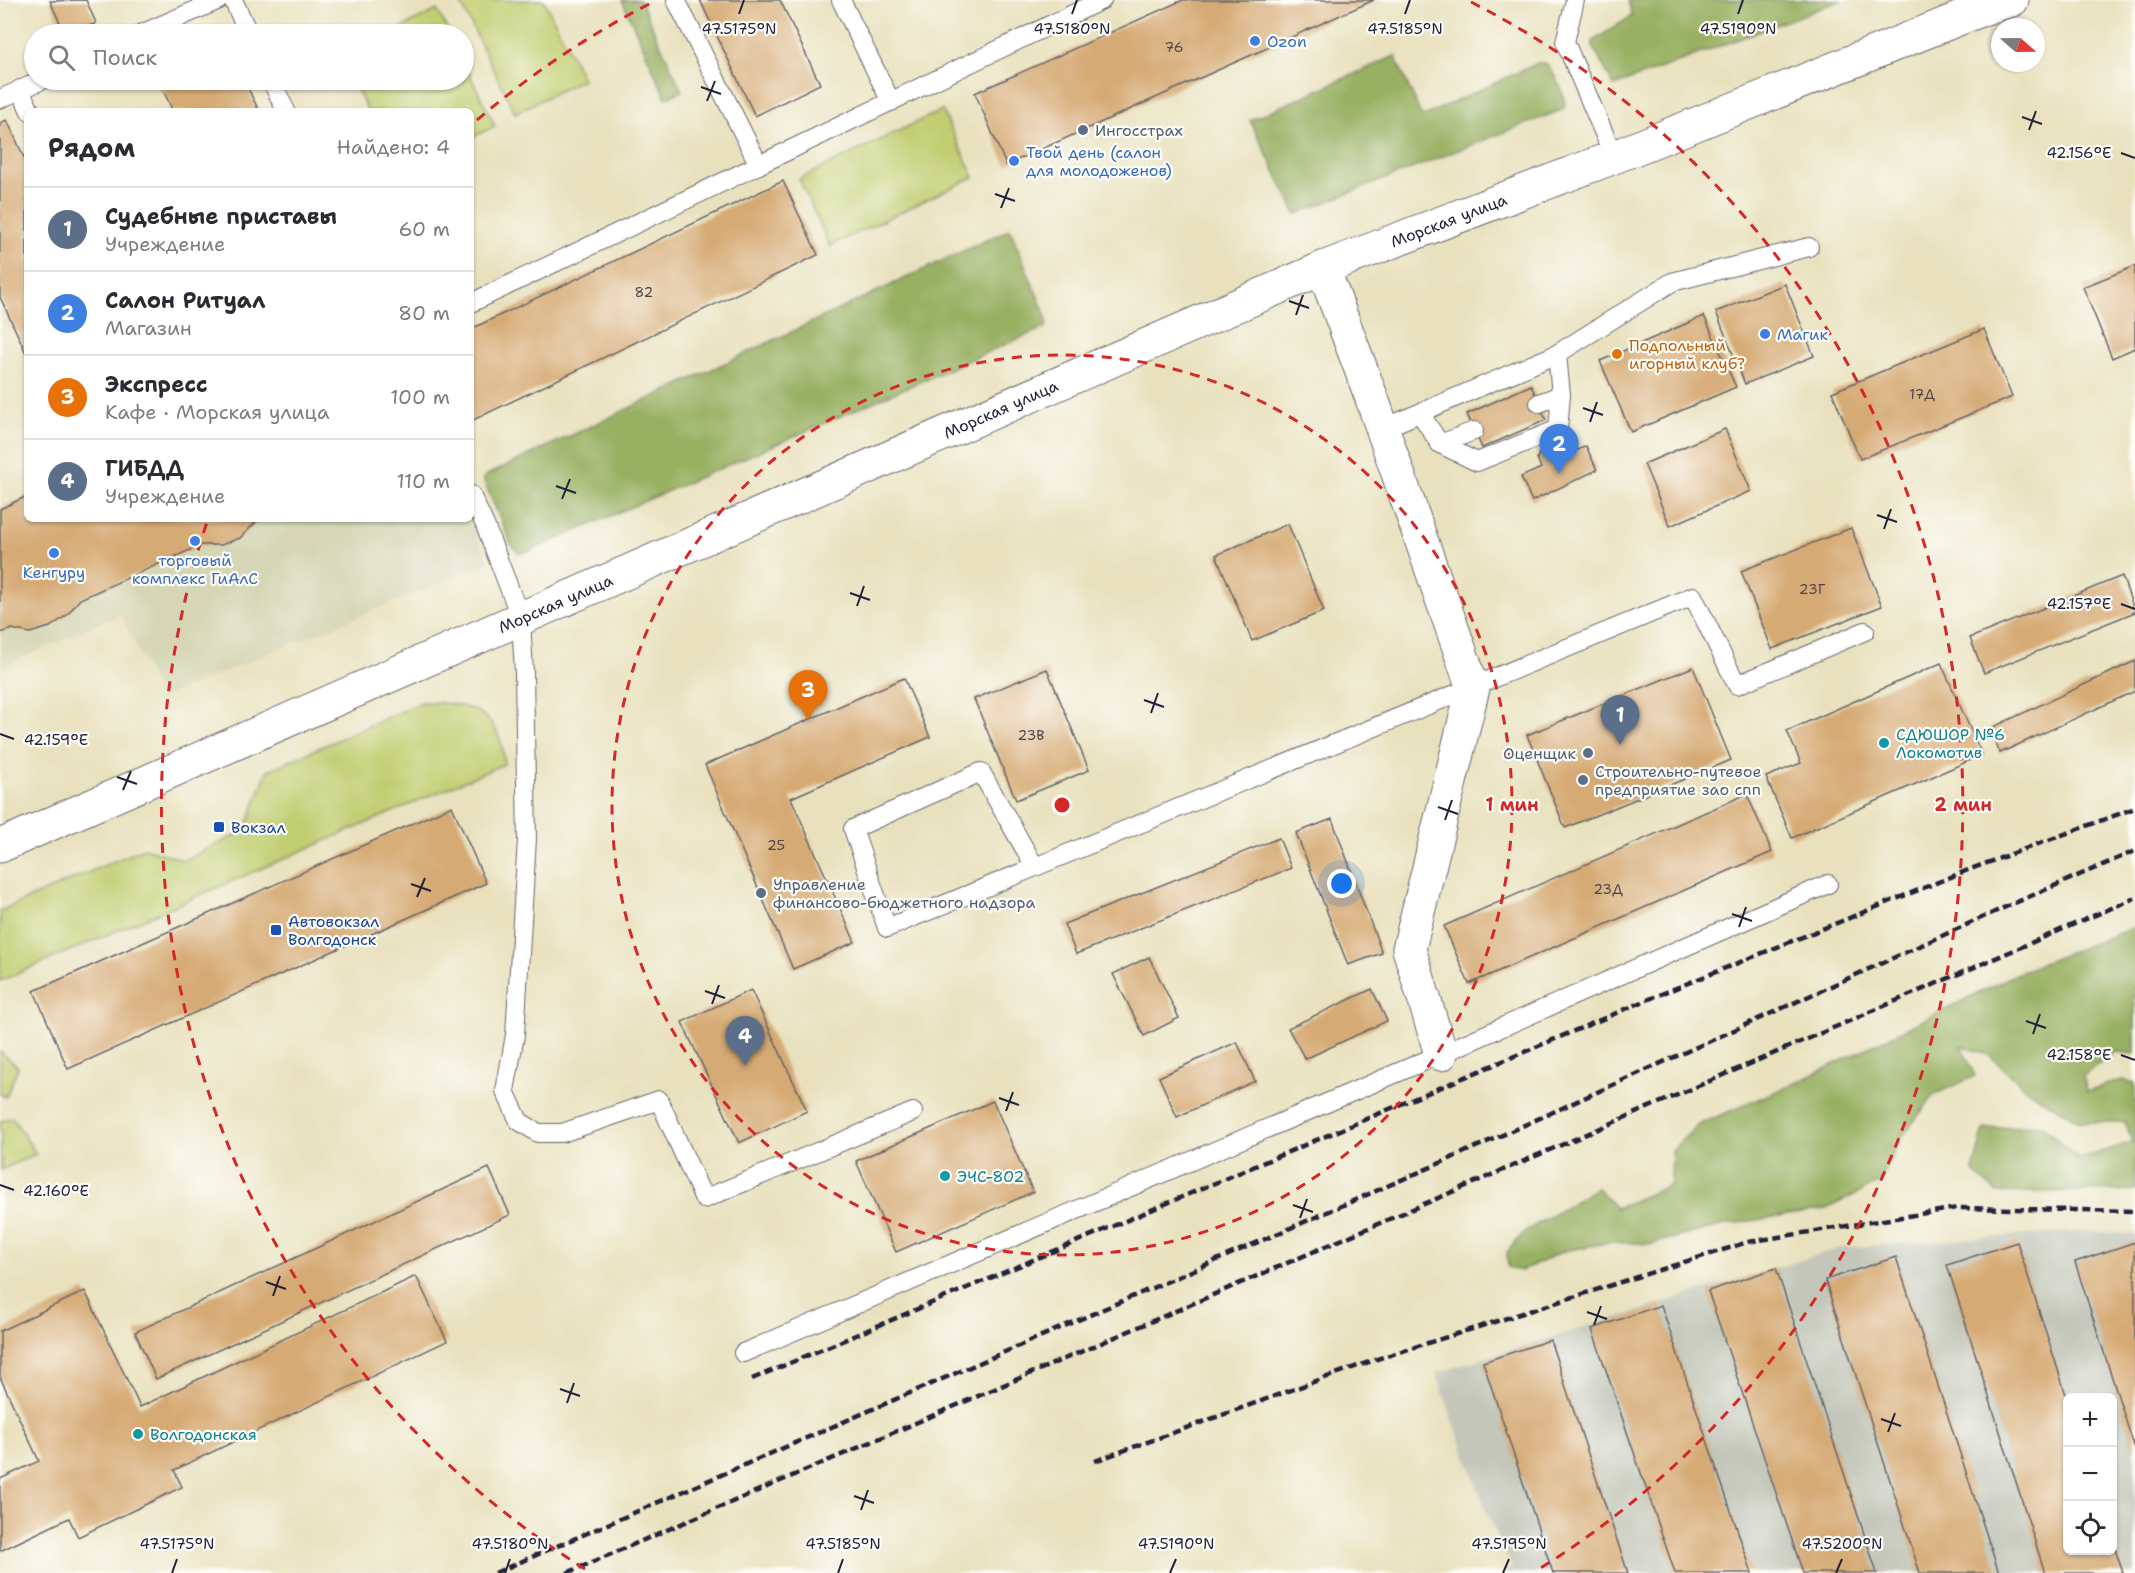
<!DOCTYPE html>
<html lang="ru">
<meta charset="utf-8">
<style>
body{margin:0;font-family:"Shantell Sans",sans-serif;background:#f2f2f3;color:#2b2b33}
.controls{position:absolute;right:18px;bottom:18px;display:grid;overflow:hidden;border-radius:9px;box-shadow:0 2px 4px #0004}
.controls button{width:54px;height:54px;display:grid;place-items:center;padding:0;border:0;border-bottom:2px solid #e1e1e2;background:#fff;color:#2b2b33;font:30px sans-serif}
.compass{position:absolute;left:1991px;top:18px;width:54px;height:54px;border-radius:50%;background:#fff;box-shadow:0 2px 4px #0004;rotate:110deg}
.you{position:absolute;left:1342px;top:884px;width:21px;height:21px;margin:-15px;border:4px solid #fff;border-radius:50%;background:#1a73e8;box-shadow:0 0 0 9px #1a73e833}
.badge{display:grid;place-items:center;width:39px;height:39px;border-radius:50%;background:#0b8043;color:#fff;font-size:20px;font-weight:700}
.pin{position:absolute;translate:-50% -50px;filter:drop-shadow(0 2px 3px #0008)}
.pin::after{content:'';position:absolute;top:32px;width:21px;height:18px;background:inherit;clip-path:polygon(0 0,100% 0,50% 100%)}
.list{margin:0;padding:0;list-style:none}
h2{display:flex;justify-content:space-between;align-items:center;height:78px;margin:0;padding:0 24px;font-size:26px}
h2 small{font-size:20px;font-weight:400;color:#7c7c81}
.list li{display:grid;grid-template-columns:39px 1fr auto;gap:18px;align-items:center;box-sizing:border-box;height:84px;padding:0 24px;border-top:2px solid #e1e1e2}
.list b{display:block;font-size:22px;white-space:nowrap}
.list p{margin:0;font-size:20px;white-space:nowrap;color:#7c7c81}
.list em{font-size:20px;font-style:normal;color:#7c7c81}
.icon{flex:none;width:33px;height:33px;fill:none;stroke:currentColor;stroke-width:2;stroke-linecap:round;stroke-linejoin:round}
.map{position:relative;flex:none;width:2135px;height:1573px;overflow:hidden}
.search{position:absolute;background:#fff;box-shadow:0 2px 4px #0004;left:24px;top:24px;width:450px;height:66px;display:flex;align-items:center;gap:15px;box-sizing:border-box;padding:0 21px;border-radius:33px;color:#7c7c81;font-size:22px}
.panel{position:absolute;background:#fff;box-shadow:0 2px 4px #0004;left:24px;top:108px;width:450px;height:414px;border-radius:9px}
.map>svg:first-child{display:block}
.built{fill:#d6d6b6}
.industrial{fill:#c3c6b9;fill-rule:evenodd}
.green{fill:#c0cd6f;stroke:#717855;stroke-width:1.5}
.forest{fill:#98b062;stroke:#5d694e;stroke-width:1.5}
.building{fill:#d6aa75}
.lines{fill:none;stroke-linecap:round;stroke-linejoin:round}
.lane-casing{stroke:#686569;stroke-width:20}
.street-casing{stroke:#686569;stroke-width:35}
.primary-casing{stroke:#686569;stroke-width:35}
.lane{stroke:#fff;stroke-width:18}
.street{stroke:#fff;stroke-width:33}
.primary{stroke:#fff;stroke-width:33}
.rail{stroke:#22223b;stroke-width:4.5;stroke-dasharray:9 4.5;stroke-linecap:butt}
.ticks{fill:none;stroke:#22223b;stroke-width:2}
.ring{fill:none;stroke:#d62828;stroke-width:3;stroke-dasharray:10 8}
.shop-dot{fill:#3f7fe0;stroke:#fdfcf7;stroke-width:2}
.service-dot{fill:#5c6f8a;stroke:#fdfcf7;stroke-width:2}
.food-dot{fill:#e8710a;stroke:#fdfcf7;stroke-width:2}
.culture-dot{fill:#0f9aa8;stroke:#fdfcf7;stroke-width:2}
.transit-dot{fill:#1a4fb4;stroke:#fdfcf7;stroke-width:2}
.labels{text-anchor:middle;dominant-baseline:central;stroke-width:4.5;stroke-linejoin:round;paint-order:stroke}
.number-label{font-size:14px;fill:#4f444a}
.shop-label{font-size:16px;fill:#366cbe;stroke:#fdfcf7;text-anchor:start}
.service-label{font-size:16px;fill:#4e5e75;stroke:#fdfcf7;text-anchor:start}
.street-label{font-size:16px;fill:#22223b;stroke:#fdfcf7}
.food-label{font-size:16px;fill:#c56008;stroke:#fdfcf7;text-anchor:start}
.culture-label{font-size:16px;fill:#0d838f;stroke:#fdfcf7;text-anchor:start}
.transit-label{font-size:16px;fill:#164399;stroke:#fdfcf7;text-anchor:start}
.ticks-label{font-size:15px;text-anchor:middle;fill:#22223b;stroke:#fdfcf7;stroke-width:4.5;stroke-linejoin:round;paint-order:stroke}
.centre{fill:#d62828;stroke:#fdfcf7;stroke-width:3}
.ring-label{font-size:18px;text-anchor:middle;font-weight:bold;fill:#d62828;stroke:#fdfcf7;stroke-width:4.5;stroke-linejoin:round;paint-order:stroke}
</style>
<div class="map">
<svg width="2135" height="1573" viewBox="0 0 2135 1573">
<rect width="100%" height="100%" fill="#fdfcf7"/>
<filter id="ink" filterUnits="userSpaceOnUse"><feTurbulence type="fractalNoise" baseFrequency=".0167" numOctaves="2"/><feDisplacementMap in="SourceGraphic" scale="12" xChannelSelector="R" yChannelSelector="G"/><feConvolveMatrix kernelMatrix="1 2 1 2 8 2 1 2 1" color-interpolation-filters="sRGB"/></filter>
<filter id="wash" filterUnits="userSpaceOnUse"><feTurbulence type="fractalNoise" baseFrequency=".008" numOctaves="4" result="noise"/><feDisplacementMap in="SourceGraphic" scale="24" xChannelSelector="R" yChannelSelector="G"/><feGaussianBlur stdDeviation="1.35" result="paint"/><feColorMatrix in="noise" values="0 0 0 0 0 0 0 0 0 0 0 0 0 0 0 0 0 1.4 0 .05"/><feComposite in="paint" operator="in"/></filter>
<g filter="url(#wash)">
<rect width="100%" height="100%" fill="#e9e1be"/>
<polygon class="built" points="70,519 468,519 489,563 160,698 121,614 0,668 0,553"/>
<path class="industrial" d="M 2083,1231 L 2135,1234 L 2135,1573 L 1503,1573 L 1512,1568 L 1485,1508 L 1436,1373 L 1840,1248 ZM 2068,1398 L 2112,1398 L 2112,1550 L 2068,1550 Z"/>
<g class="green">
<polygon points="459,0 544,0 583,79 515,113"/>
<polygon points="437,10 450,34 389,34"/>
<polygon points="464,63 495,126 471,138 471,111 368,111 352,80 464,80"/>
<polygon points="942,110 974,177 830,246 799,179"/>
<path d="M 422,702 C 469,703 502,710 504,764 L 0,981 L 0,911 L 144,848 L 184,860 L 245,831 L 267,771 Z"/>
<polygon points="0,1051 18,1067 6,1097 0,1094"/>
<polygon points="12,1117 36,1154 1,1170 0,1122"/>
</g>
<g class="forest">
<polygon points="622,0 640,0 682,91 666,98"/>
<polygon points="1628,0 1842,0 1614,86 1593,47 1593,41 1632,16"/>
<path d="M 1395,56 L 1422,117 L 1538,63 L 1545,63 C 1555,73 1564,92 1565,106 L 1561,110 L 1296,214 L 1250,120 Z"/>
<polygon points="1010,229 1047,319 1046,327 530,551 519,553 512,546 485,484 483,478 487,475"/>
<polygon points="2135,927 2135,1054 2115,1052 2083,1076 2087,1091 2122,1080 2135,1083 2135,1190 1997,1193 1973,1171 1984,1129 2041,1125 2079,1159 2133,1142 2125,1122 2081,1122 2028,1091 1989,1055 1961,1045 1975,1076 1935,1094 1899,1140 1880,1182 1826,1209 1724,1225 1651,1244 1611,1242 1564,1251 1521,1271 1508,1267 1507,1252 1524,1232 1597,1188 1616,1208 1671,1185 1672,1150 1698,1125 1798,1082 2025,970"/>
</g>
<g id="blocks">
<g class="building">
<polygon points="86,0 96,23 72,34 65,34 50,1"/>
<polygon points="700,0 780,0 820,84 755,116"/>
<polygon points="1183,0 1374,0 1006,165 975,93"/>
<polygon points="158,80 244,80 259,111 173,111"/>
<polygon points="7,120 27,164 27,355 0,297 0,123"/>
<polygon points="783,181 818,255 471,421 471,329"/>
<polygon points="2135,266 2135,348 2112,358 2083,287"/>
<polygon points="1785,284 1814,356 1745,384 1716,312"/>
<polygon points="1704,316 1736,387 1631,432 1600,361"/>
<polygon points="1984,329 2012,397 1860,459 1832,392"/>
<polygon points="1531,385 1546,420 1482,448 1467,414"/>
<polygon points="1725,429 1751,491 1670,526 1644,464"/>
<polygon points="1586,446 1597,470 1532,501 1521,477 1541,468 1537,458 1541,450 1553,450 1559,459"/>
<polygon points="27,496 27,519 259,519 240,538 221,545 201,545 80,599 67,615 50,627 30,633 12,629 0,633 0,509"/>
<polygon points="1288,524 1324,611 1252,641 1216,555"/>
<polygon points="1851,528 1882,606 1772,649 1741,571"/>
<polygon points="2122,576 2135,612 1984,673 1970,638"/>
<polygon points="2135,661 2135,691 2000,753 1989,729"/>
<polygon points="1941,663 1982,755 1792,838 1766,777 1801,763 1787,731"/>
<polygon points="1693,667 1731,760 1565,828 1527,735"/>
<polygon points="1047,669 1089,770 1016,800 974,699"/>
<polygon points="904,678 930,737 791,798 855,942 793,969 705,765"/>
<polygon points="1747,794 1772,852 1469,984 1444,926"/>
<polygon points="452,806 486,883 68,1069 34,991"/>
<polygon points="1332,819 1382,953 1348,965 1296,833"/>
<polygon points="1279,838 1291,868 1076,954 1064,924"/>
<polygon points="1149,957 1179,1018 1144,1036 1113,974"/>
<polygon points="1372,989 1387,1021 1305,1059 1288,1028"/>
<polygon points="751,990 807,1111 739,1143 682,1022"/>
<polygon points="1237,1042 1255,1081 1177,1117 1159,1077"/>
<polygon points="993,1101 1033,1192 896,1252 856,1161"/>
<polygon points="489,1168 510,1215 156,1379 135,1332"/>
<polygon points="2017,1242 2068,1401 2068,1550 2112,1550 2113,1543 2123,1573 2045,1573 1947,1265"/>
<polygon points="2135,1242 2135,1449 2075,1262"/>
<polygon points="1896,1257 1999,1573 1920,1573 1825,1280"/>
<polygon points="1776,1268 1877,1573 1803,1573 1708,1291"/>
<polygon points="416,1276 447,1341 174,1470 182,1487 134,1510 78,1537 69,1518 0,1551 0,1479 39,1461 0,1377 0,1331 85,1291 140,1407"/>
<polygon points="1661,1305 1752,1573 1675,1573 1592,1329"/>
<polygon points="1550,1340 1628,1573 1553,1573 1483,1362"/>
</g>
</g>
</g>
<g filter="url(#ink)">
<use href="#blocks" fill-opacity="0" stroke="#686569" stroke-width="1.5"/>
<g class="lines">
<defs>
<g id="lane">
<polyline points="233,0 249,34"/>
<polyline points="676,0 759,165"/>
<polyline points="841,0 891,102"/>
<polyline points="1575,0 1565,42 1614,157"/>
<polyline points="141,34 219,0"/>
<polyline points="271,80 286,111"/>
<polyline points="20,89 30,111"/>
<polyline points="0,99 42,80"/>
<polyline points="471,303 1102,0"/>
<polyline points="1539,403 1561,395 1557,354"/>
<polyline points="1420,413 1440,444 1474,431"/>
<polyline points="1382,429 1557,354 1672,282 1809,247"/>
<polyline points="1440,444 1477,462 1558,429 1561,395"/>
<polyline points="471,495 485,525 521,619 524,673 527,839 515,1035 505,1091 519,1121 538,1133 562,1133 659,1100 704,1199 913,1112"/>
<path d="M 1035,867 L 981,772 L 853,829 L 887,928 C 1156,818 1425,708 1693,596 L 1737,685 L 1865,631"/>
<polyline points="743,1353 1441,1054 1828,884"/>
</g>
<polyline id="street" points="1323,268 1371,396 1473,688 1409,949 1441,1054"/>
<g id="primary">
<path id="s1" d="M 0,846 L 1323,268 L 1614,157 L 1988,7 L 2012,0"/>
</g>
</defs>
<use href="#lane" class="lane-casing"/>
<use href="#street" class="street-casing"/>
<use href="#primary" class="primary-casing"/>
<use href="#lane" class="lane"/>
<use href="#street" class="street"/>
<use href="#primary" class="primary"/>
<g class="rail">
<polyline points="752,1379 1666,992 1968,870 2135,808"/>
<polyline points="1095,1461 1377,1359 1748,1242 1957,1208 2135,1211"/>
<polyline points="495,1573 1445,1161 2010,905 2135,851"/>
<polyline points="567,1573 2135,898"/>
</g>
</g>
</g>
<path class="ticks" d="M 739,14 L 744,0M 1072,14 L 1077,0M 1405,14 L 1410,0M 1738,14 L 1743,0M 701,87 L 721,94M 707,101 L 715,81M 2022,117 L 2042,124M 2029,130 L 2036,111M 2121,153 L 2135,158M 995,194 L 1015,201M 1001,208 L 1009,188M 1289,301 L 1309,308M 1296,315 L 1303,295M 1583,408 L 1603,415M 1590,422 L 1597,402M 556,486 L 576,493M 562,499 L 570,479M 1877,515 L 1897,522M 1884,529 L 1891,509M 850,593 L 870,600M 2121,604 L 2135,609M 857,606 L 864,586M 1144,700 L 1164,707M 1151,713 L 1158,693M 0,734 L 14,739M 117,777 L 137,784M 123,790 L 131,771M 1438,807 L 1458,814M 1445,820 L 1452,800M 411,884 L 431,891M 417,897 L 425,878M 1732,914 L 1752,921M 1739,927 L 1746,907M 705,991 L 725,998M 712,1004 L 719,985M 2026,1021 L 2046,1028M 2033,1034 L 2040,1014M 2121,1055 L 2135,1060M 999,1098 L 1019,1105M 1006,1111 L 1013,1092M 0,1185 L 14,1190M 1293,1205 L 1313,1212M 1300,1218 L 1307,1199M 266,1282 L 286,1289M 273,1296 L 280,1276M 1587,1312 L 1607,1319M 1594,1325 L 1601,1306M 560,1389 L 580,1396M 567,1403 L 574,1383M 1881,1419 L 1901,1426M 1888,1432 L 1895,1413M 854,1496 L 874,1503M 861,1510 L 868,1490M 172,1573 L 177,1559M 505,1573 L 510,1559M 838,1573 L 843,1559M 1170,1573 L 1176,1559M 1503,1573 L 1509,1559M 1836,1573 L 1842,1559"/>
<g class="ring">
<circle cx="1062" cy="805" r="450"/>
<path d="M585 1569A901 901 0 0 1 208 519M477 120A901 901 0 0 1 653 2M1471 2A901 901 0 0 1 1539 1569"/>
</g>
<g class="shop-dot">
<circle cx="1255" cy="41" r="6"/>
<circle cx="1014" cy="161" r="6"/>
<circle cx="1765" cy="334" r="6"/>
<circle cx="195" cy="541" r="6"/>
<circle cx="54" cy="553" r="6"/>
</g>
<g class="service-dot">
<circle cx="1083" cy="130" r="6"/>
<circle cx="1588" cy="753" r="6"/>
<circle cx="1583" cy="780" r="6"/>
<circle cx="761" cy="893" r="6"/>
</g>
<circle class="food-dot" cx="1617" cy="354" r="6"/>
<g class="culture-dot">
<circle cx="1884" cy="743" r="6"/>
<circle cx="945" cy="1176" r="6"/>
<circle cx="138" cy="1434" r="6"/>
</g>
<g class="transit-dot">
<rect x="213" y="821" width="12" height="12" rx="3"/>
<rect x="270" y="924" width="12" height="12" rx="3"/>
</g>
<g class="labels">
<g class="number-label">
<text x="1174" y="47">76</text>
<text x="644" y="292">82</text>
<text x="1922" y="394">17Д</text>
<text x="1812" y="589">23Г</text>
<text x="1031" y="735">23В</text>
<text x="776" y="845">25</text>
<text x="1608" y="889">23Д</text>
</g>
<g class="shop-label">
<text x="1267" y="41">Ozon</text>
<text x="1026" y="152">Твой день (салон<tspan x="1026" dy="18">для молодоженов)</tspan></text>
<text x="1777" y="334">Магик</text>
<text x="195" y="560" text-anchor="middle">торговый<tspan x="195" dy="18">комплекс ГиАлС</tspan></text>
<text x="54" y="572" text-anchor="middle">Кенгуру</text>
</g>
<g class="service-label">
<text x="1095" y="130">Ингосстрах</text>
<text x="1576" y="753" text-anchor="end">Оценщик</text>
<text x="1595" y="771">Строительно-путевое<tspan x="1595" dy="18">предприятие зао спп</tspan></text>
<text x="773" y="884">Управление<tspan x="773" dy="18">финансово-бюджетного надзора</tspan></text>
</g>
<g class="street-label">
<text stroke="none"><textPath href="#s1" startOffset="1578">Морская улица</textPath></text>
<text stroke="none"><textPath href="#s1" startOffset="1092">Морская улица</textPath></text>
<text stroke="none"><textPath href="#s1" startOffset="606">Морская улица</textPath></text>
</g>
<g class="food-label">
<text x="1629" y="345">Подпольный<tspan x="1629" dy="18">игорный клуб?</tspan></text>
</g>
<g class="culture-label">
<text x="1896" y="734">СДЮШОР №6<tspan x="1896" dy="18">Локомотив</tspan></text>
<text x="957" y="1176">ЭЧС-802</text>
<text x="150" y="1434">Волгодонская</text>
</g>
<g class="transit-label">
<text x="231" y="827">Вокзал</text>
<text x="288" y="921">Автовокзал<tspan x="288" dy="18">Волгодонск</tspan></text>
</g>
</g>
<g class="ticks-label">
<text x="739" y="34">47.5175°N</text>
<text x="1405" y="34">47.5185°N</text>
<text x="1072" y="34">47.5180°N</text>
<text x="1738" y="34">47.5190°N</text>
<text x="2079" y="158">42.156°E</text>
<text x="2079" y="609">42.157°E</text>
<text x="56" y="745">42.159°E</text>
<text x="2079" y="1060">42.158°E</text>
<text x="56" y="1196">42.160°E</text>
<text x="177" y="1549">47.5175°N</text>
<text x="510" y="1549">47.5180°N</text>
<text x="843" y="1549">47.5185°N</text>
<text x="1176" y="1549">47.5190°N</text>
<text x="1509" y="1549">47.5195°N</text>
<text x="1842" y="1549">47.5200°N</text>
</g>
<circle cx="1062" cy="805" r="9" class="centre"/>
<g class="ring-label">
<text x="1512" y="811">1 мин</text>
<text x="1963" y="811">2 мин</text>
</g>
</svg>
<div class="controls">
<button>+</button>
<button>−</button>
<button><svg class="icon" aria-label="locate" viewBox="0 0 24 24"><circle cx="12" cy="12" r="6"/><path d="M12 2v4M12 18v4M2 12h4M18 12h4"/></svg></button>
</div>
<svg class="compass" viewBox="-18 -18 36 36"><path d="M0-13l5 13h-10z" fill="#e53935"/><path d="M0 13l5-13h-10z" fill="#7c7c81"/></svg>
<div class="you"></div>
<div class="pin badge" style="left:1620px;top:745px;background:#5c6f8a">1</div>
<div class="pin badge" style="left:1559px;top:474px;background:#3f7fe0">2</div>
<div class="pin badge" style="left:808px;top:720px;background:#e8710a">3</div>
<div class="pin badge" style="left:745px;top:1066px;background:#5c6f8a">4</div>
<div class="search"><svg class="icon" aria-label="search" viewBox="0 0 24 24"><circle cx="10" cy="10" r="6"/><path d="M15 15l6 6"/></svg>Поиск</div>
<section class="panel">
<h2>Рядом<small>Найдено: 4</small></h2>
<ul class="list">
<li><span class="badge" style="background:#5c6f8a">1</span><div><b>Судебные приставы</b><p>Учреждение</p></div><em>60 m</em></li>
<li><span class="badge" style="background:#3f7fe0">2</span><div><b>Салон Ритуал</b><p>Магазин</p></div><em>80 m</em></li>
<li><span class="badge" style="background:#e8710a">3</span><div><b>Экспресс</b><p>Кафе · Морская улица</p></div><em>100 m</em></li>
<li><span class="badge" style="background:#5c6f8a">4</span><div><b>ГИБДД</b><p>Учреждение</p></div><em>110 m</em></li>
</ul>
</section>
</div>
